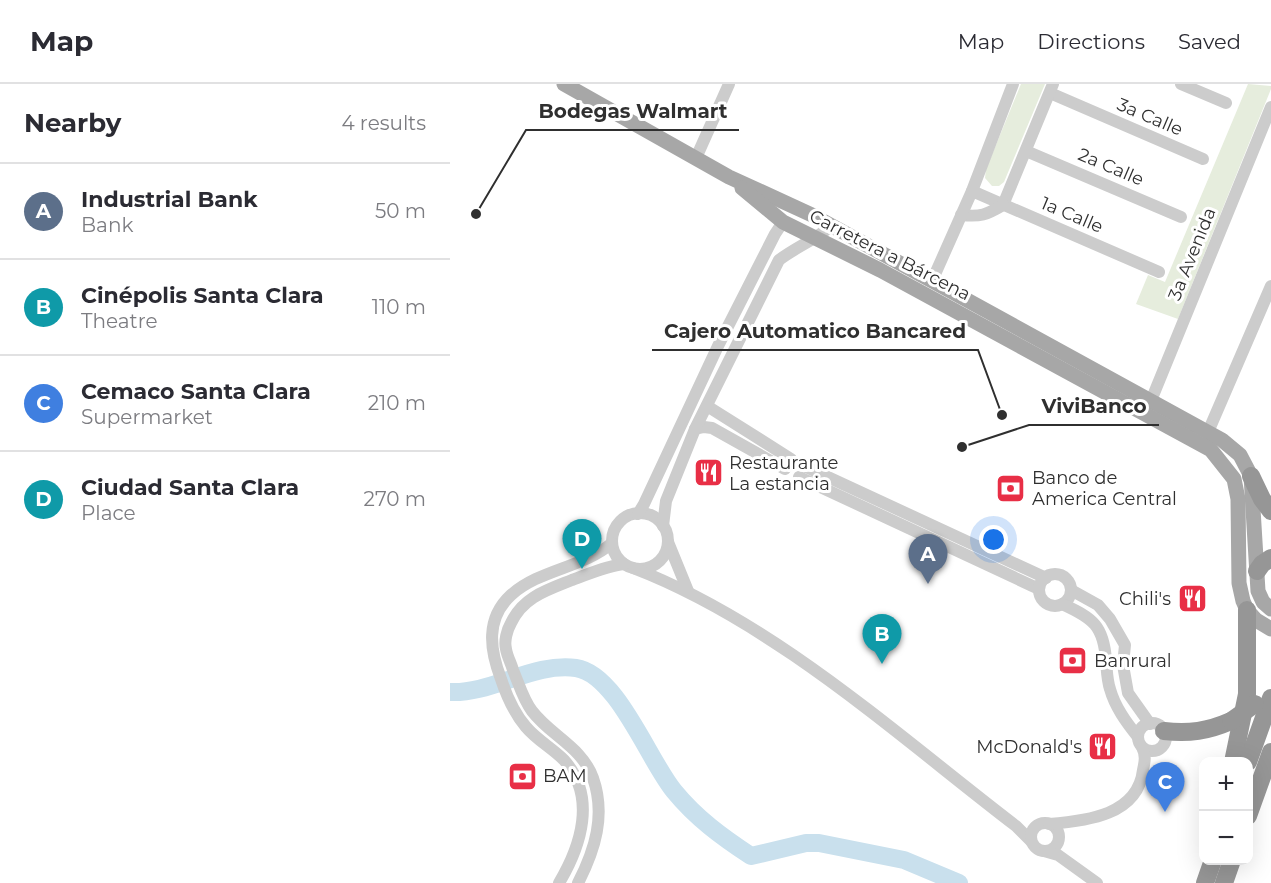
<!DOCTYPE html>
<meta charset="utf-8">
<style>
body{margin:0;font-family:Montserrat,sans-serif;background:#f2f2f3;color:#2b2b33}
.controls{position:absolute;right:18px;bottom:18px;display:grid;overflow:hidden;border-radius:12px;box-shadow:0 6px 24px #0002}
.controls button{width:54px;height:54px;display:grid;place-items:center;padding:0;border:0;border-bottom:2px solid #e1e1e2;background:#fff;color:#2b2b33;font:30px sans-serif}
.you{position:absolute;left:544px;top:456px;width:21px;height:21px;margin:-15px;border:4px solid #fff;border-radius:50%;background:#1a73e8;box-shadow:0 0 0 9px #1a73e833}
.badge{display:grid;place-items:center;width:39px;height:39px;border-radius:50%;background:#1a73e8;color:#fff;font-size:20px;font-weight:700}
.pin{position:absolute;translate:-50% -50px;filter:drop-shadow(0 2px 3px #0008)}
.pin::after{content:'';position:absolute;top:32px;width:21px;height:18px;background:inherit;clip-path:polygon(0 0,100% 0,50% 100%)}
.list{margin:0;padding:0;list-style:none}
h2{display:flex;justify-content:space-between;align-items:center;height:78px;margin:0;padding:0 24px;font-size:26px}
h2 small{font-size:20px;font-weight:400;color:#7c7c81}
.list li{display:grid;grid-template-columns:39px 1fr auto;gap:18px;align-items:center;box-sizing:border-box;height:96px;padding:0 24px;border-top:2px solid #e1e1e2}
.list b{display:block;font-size:22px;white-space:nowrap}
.list p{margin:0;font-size:20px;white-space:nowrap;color:#7c7c81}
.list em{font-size:20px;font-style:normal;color:#7c7c81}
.map{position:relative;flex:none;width:821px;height:799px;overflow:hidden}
header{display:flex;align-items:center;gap:36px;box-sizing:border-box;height:84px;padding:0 30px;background:#fff;border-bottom:2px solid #e1e1e2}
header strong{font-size:28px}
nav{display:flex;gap:33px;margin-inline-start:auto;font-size:21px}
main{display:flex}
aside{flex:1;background:#fff}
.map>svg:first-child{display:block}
.green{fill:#e6eddd}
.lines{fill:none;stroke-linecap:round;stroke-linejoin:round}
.river{stroke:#c9e0ed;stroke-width:18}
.minor{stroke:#ccc;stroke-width:12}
.major{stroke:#a7a7a7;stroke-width:15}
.highway{stroke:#969696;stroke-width:18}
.highway-bridge{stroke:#969696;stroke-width:18}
.labels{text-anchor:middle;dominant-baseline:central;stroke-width:6;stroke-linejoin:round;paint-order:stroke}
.street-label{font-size:18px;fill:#2f2f2f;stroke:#fff}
.poi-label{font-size:18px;fill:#2f2f2f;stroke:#fff;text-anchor:start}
.leader{fill:none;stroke:#2f2f2f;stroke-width:2}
.callout-dot{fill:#2f2f2f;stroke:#fff;stroke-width:2}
.callout-label{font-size:20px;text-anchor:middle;font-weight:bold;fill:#2f2f2f;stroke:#fff;stroke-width:6;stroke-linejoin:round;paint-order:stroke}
</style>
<header>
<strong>Map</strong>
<nav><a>Map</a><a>Directions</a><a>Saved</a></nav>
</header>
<main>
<aside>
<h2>Nearby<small>4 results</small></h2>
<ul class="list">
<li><span class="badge" style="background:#5c6f8a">A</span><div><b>Industrial Bank</b><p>Bank</p></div><em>50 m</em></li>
<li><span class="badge" style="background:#0f9aa8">B</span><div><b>Cinépolis Santa Clara</b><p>Theatre</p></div><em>110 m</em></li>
<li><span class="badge" style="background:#3f7fe0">C</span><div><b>Cemaco Santa Clara</b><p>Supermarket</p></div><em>210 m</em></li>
<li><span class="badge" style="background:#0f9aa8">D</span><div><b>Ciudad Santa Clara</b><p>Place</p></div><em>270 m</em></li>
</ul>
</aside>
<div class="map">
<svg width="821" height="799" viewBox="0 0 821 799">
<rect width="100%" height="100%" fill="#fff"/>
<g class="green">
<polygon points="571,0 595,0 554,98 549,102 542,102 535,94 536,85"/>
<polygon points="798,0 821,2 821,5 728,235 686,220 698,191 715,198"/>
</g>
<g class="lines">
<path class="river" d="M 0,608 C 42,610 83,578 126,584 C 167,590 199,677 224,707 C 246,734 272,753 301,772 L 356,759 L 369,759 L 454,776 L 509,799"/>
<g class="minor">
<polyline points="731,0 776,19"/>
<polyline points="600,9 753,75"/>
<polyline points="576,67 731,133"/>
<polyline points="246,74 279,0"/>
<polyline points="522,107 709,188"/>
<polyline points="553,121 603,0"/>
<path d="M 511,131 C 531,133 536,131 553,121"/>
<polyline points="482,197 522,107 563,0"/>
<polyline points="257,322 341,375"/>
<polyline points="698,324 821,23"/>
<polyline points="245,345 254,343 262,344 335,385"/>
<polyline points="758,348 821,202"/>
<polyline points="354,382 596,494"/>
<polyline points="349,393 589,505"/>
<circle cx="190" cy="457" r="28"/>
<polyline points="188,430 194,420 268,262 325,150 333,138"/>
<path d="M 213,442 L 216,417 L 245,345 L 329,176 C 346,163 365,156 381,142"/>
<polyline points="218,458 238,507"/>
<path d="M 183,484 C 324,538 447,651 566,742 L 581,757"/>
<circle cx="605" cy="506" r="16"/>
<polyline points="621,506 648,521 660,535 675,561 673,581 678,609 700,640"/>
<path d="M 612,520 C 643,534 654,542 656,577 C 657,587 657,596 660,605 C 665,623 676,638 688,653"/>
<circle cx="702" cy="653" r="14"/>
<circle cx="595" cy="753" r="14"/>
<path d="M 599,740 C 637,737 688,731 693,686 C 695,677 696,671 692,663"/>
<polyline points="594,767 608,771 647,799"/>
<path d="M 109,799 C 131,762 147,713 114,676 C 102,664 87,656 76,643 C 64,629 57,613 51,595 C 40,566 35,535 61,511 C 90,485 133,484 162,459"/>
<path d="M 128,799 C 145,766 156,731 143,694 C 132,663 101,652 82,627 C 73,615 69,600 63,586 C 61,579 57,572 56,565 C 54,557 57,546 61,539 C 73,513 97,506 122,496 C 139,490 156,482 174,480"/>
</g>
<g class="major">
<polyline points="114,0 279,93 362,131 772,356 790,371 801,392 808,507 813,518 821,525"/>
<polyline points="292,104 333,138 430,186 761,366 784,395 788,415 789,499 793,517 797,526 806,536 821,545"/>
</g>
<g class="highway">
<polyline points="801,392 812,415 821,427"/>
<polyline points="807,487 812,480 821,474"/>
<path d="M 714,647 C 739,650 758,647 781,637"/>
<polyline points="783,678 797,610 797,526"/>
<polyline points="798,678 821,614"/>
<polyline points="798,732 821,668"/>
<polyline points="755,799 763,776"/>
<polyline points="774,799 782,776"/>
</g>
<polyline class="highway-bridge" points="781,637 805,620"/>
</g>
<defs>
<symbol id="restaurant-square" viewBox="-11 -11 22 22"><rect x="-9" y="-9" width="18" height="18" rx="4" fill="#e82f46" stroke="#fff"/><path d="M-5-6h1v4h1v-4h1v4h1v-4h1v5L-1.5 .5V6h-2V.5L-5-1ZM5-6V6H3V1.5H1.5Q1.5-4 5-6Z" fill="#fff"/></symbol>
<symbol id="bank-square" viewBox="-11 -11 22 22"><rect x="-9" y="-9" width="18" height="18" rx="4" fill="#e82f46" stroke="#fff"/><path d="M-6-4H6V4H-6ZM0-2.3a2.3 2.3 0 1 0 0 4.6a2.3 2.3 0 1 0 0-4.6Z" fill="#fff"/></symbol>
</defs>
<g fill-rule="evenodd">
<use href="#restaurant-square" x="242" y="372" width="33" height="33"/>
<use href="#bank-square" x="544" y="388" width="33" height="33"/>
<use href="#restaurant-square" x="726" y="498" width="33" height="33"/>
<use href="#bank-square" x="606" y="560" width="33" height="33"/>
<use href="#restaurant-square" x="636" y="646" width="33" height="33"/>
<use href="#bank-square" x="56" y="676" width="33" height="33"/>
</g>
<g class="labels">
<g class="street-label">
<text transform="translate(700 33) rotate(23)">3a Calle</text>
<text transform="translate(661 83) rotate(23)">2a Calle</text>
<text transform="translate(622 131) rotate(23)">1a Calle</text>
<text transform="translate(742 170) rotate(-68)">3a Avenida</text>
<text transform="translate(440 171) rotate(27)">Carretera a Bárcena</text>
</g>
<g class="poi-label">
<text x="279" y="379">Restaurante<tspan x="279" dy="21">La estancia</tspan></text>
<text x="582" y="394">Banco de<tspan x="582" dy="21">America Central</tspan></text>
<text x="721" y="515" text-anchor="end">Chili's</text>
<text x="644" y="577">Banrural</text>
<text x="632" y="663" text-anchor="end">McDonald's</text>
<text x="93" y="692">BAM</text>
</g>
</g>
<path class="leader" d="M26 130L76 46H289M552 331L528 266H202M512 363L579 341H709"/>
<g class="callout-dot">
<circle cx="26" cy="130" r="6"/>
<circle cx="552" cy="331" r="6"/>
<circle cx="512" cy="363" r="6"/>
</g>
<g class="callout-label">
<text x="183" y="34">Bodegas Walmart</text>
<text x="365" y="254">Cajero Automatico Bancared</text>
<text x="644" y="329">ViviBanco</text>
</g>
</svg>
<div class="controls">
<button>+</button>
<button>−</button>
</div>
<div class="you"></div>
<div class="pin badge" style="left:478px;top:500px;background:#5c6f8a">A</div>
<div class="pin badge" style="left:432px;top:580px;background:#0f9aa8">B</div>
<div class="pin badge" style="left:715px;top:728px;background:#3f7fe0">C</div>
<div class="pin badge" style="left:132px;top:485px;background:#0f9aa8">D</div>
</div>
</main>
